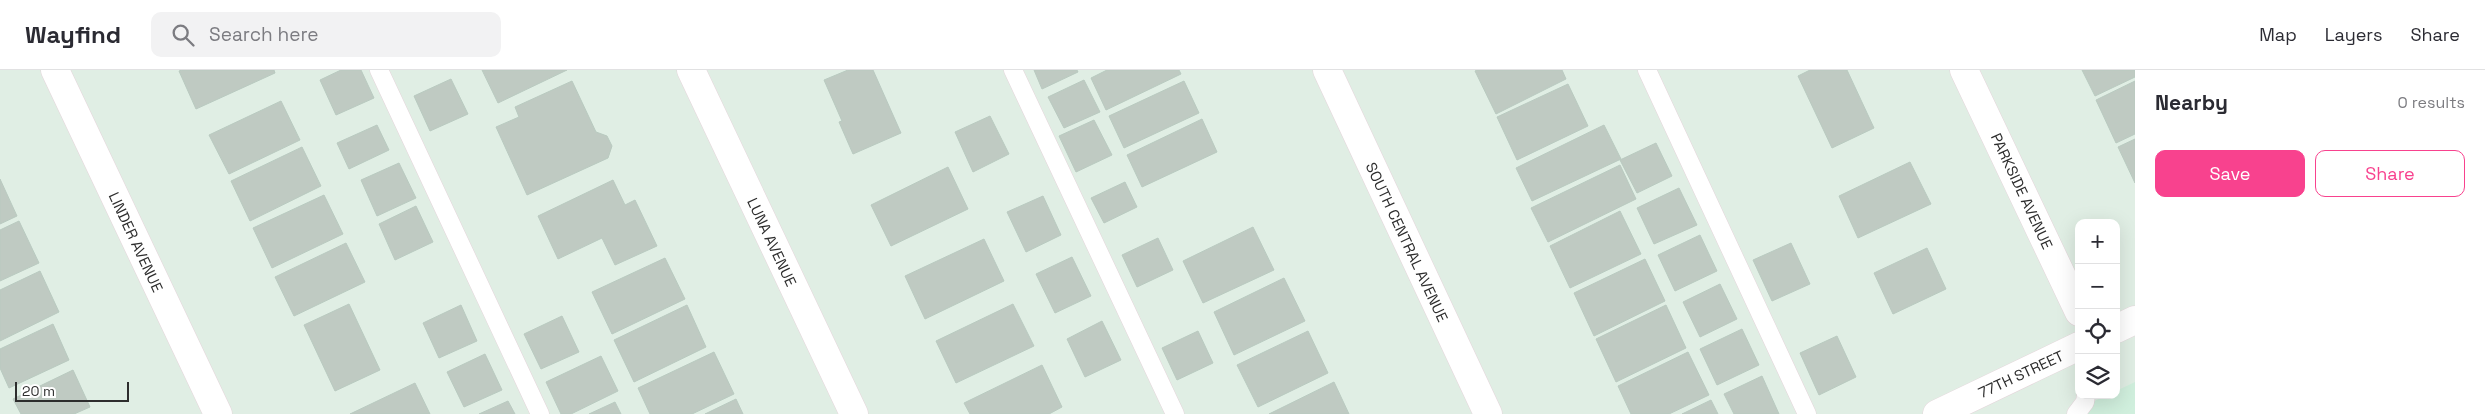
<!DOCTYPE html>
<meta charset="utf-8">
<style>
body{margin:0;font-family:"Space Grotesk",sans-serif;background:#f2f2f3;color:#2b2b33}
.controls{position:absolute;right:15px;bottom:15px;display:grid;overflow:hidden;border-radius:10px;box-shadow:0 5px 20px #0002}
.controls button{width:45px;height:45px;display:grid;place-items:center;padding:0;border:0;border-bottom:1px solid #e1e1e2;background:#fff;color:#2b2b33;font:25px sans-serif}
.scale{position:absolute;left:15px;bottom:12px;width:114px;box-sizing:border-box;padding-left:5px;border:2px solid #2d2d2d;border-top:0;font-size:14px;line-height:18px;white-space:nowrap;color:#2d2d2d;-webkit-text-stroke:4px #fff;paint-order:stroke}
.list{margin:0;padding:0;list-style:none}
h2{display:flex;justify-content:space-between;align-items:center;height:65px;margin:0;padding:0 20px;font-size:21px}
h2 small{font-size:16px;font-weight:400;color:#7c7c81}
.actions{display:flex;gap:10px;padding:15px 20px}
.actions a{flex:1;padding:11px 0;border:1px solid #f8428e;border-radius:10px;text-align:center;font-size:18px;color:#f8428e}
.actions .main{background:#f8428e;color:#fff}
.icon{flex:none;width:28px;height:28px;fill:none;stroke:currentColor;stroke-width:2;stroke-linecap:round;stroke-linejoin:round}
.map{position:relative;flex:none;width:2135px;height:344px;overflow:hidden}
header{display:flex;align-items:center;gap:30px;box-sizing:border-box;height:70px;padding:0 25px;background:#fff;border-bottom:1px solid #e1e1e2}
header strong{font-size:24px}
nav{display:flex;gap:28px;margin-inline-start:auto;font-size:18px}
.search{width:350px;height:45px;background:#f2f2f3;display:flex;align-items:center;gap:12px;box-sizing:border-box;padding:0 18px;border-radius:10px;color:#7c7c81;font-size:19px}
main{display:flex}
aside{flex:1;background:#fff}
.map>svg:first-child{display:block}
.education{fill:#d0efdd}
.building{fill:#bfcac2;stroke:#b9cac0}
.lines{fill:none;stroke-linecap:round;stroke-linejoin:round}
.lane-casing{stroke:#e5d5db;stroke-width:19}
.street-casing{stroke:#e5d5db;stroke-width:29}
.secondary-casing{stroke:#e5d5db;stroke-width:29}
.lane{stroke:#fff;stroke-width:18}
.street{stroke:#fff;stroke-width:28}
.secondary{stroke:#fff;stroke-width:28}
.labels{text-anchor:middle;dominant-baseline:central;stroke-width:4.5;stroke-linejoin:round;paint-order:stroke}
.street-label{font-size:15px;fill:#2d2d2d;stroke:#fff}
</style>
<header>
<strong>Wayfind</strong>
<div class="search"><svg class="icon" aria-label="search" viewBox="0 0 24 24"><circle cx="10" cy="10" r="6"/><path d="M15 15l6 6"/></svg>Search here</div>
<nav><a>Map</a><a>Layers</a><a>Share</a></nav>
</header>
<main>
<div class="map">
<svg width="2135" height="344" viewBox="0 0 2135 344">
<rect width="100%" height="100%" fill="#e0eee4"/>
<polygon class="education" points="2135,312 2135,344 2068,344 2107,325 2116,325 2116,321"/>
<g class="building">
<polygon points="182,0 274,0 275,3 196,39 179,1"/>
<polygon points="341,0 361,0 374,28 336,45 320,10"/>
<polygon points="482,0 567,0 498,33"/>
<polygon points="848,0 873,0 901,63 853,84 839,52 842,51 824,10"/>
<polygon points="1034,0 1077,0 1078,2 1042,19"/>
<polygon points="1107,0 1179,0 1181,4 1106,40 1091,8"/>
<polygon points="1477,0 1562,0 1566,9 1496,44 1475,1"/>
<polygon points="1810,0 1847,0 1874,58 1832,78 1798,6"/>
<polygon points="2082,0 2135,0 2135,7 2095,26"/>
<polygon points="451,9 468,44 430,61 414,26"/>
<polygon points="1084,10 1100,42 1064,58 1048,27"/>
<polygon points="572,11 596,62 607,66 612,76 608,88 527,125 496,57 519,47 515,37"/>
<polygon points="1184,11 1199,43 1124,78 1109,46"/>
<polygon points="2135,11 2135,64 2116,73 2096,30"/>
<polygon points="1568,14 1588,56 1517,90 1497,47"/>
<polygon points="281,31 300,70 229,104 209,65"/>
<polygon points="990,46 1009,84 973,102 955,62"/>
<polygon points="1202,49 1217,82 1142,117 1127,85"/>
<polygon points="1094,50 1112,85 1076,102 1059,66"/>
<polygon points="377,55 389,80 349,99 337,73"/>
<polygon points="1604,55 1621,89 1532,131 1516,98"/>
<polygon points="2135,69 2135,113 2118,77"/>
<polygon points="1656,73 1672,106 1637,123 1620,90"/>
<polygon points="302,77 321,116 250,151 231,111"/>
<polygon points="1910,92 1931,134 1858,168 1839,126"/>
<polygon points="399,93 416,128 377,146 361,110"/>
<polygon points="1620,95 1636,129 1548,172 1531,138"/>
<polygon points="948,97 968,139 891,176 871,135"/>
<polygon points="0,109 17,146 0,154"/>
<polygon points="613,110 625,135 635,130 657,176 615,195 602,168 558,189 538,146"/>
<polygon points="1125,112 1137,137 1104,153 1091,128"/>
<polygon points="1679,118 1697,155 1654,174 1637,138"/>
<polygon points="324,125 343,164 272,198 253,158"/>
<polygon points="1043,126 1061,165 1026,182 1007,142"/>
<polygon points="416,136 433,172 395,190 379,154"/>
<polygon points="1620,141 1641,184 1570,218 1550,176"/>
<polygon points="19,151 39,193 0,211 0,160"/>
<polygon points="1253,157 1274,200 1203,233 1183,191"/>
<polygon points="1700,165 1717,201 1675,221 1658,185"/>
<polygon points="1158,168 1173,200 1137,217 1122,185"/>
<polygon points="984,169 1004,211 925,249 905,206"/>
<polygon points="346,173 365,212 294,246 275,207"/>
<polygon points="1791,173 1810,214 1772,231 1753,190"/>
<polygon points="1927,178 1946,219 1893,244 1874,203"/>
<polygon points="1072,187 1091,226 1055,243 1036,204"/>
<polygon points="665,188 685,229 612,264 592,222"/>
<polygon points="1645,189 1665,231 1594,266 1574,223"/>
<polygon points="40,201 59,242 0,271 0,220"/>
<polygon points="1284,208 1305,251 1234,285 1214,242"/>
<polygon points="1720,214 1737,249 1700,267 1683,232"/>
<polygon points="349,234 380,300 335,321 304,255"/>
<polygon points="1013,234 1034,276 956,313 936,271"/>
<polygon points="461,235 477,271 439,288 423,253"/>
<polygon points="687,235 706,277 634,312 614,270"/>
<polygon points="1666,235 1686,278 1616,312 1596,269"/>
<polygon points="562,246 579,282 541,299 524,264"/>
<polygon points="1102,251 1121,290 1085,307 1067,269"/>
<polygon points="53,254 69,290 9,318 0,298 0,279"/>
<polygon points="1742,259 1759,295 1717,315 1700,279"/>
<polygon points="1198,261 1213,293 1177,310 1162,278"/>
<polygon points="1308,261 1328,303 1258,337 1237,295"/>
<polygon points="1837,266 1856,307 1819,325 1800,283"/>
<polygon points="714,282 734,324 692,344 650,344 638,318"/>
<polygon points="1688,282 1709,325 1669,344 1631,344 1618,316"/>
<polygon points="485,284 502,320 464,337 447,302"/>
<polygon points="601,286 618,321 571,344 561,344 546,312"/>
<polygon points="1042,295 1062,337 1049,344 970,344 964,333"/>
<polygon points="73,300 90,337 74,344 21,344 13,329"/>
<polygon points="1762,306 1779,344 1734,344 1724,324"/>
<polygon points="1334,312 1349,344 1269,344"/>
<polygon points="415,313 430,344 350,344"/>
<polygon points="736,329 743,344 705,344"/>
<polygon points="1711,330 1718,344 1682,344"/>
<polygon points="508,331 515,344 479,344"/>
<polygon points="615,332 621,344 589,344"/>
</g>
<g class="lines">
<defs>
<g id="lane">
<polyline points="379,0 540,344"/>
<polyline points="1013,0 1175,344"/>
<polyline points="1647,0 1807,344"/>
<polyline points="2076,344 2085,332 2086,325"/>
</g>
<g id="street">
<polyline points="55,0 218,344"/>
<polyline points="691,0 854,344"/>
<polyline points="1964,0 2079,242"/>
<polyline points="2116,259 2135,250"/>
<polyline points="1937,344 2079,276"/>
</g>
<polyline id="secondary" points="1327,0 1488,344"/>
</defs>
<use href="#lane" class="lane-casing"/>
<use href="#street" class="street-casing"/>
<use href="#secondary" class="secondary-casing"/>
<use href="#lane" class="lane"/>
<use href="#street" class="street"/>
<use href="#secondary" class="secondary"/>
</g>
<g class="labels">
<g class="street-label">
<text transform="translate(2022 121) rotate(65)">PARKSIDE AVENUE</text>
<text transform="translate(136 172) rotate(65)">LINDER AVENUE</text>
<text transform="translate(772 172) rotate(65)">LUNA AVENUE</text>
<text transform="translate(1407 172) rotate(65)">SOUTH CENTRAL AVENUE</text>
<text transform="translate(2021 304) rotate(-25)">77TH STREET</text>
</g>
</g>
</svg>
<div class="controls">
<button>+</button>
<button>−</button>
<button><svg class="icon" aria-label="locate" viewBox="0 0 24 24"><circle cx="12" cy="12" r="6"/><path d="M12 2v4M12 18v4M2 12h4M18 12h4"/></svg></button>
<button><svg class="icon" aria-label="layers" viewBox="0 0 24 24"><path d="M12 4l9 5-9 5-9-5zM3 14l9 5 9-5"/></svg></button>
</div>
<div class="scale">20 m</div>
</div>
<aside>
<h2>Nearby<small>0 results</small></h2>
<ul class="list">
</ul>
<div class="actions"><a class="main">Save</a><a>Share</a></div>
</aside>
</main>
